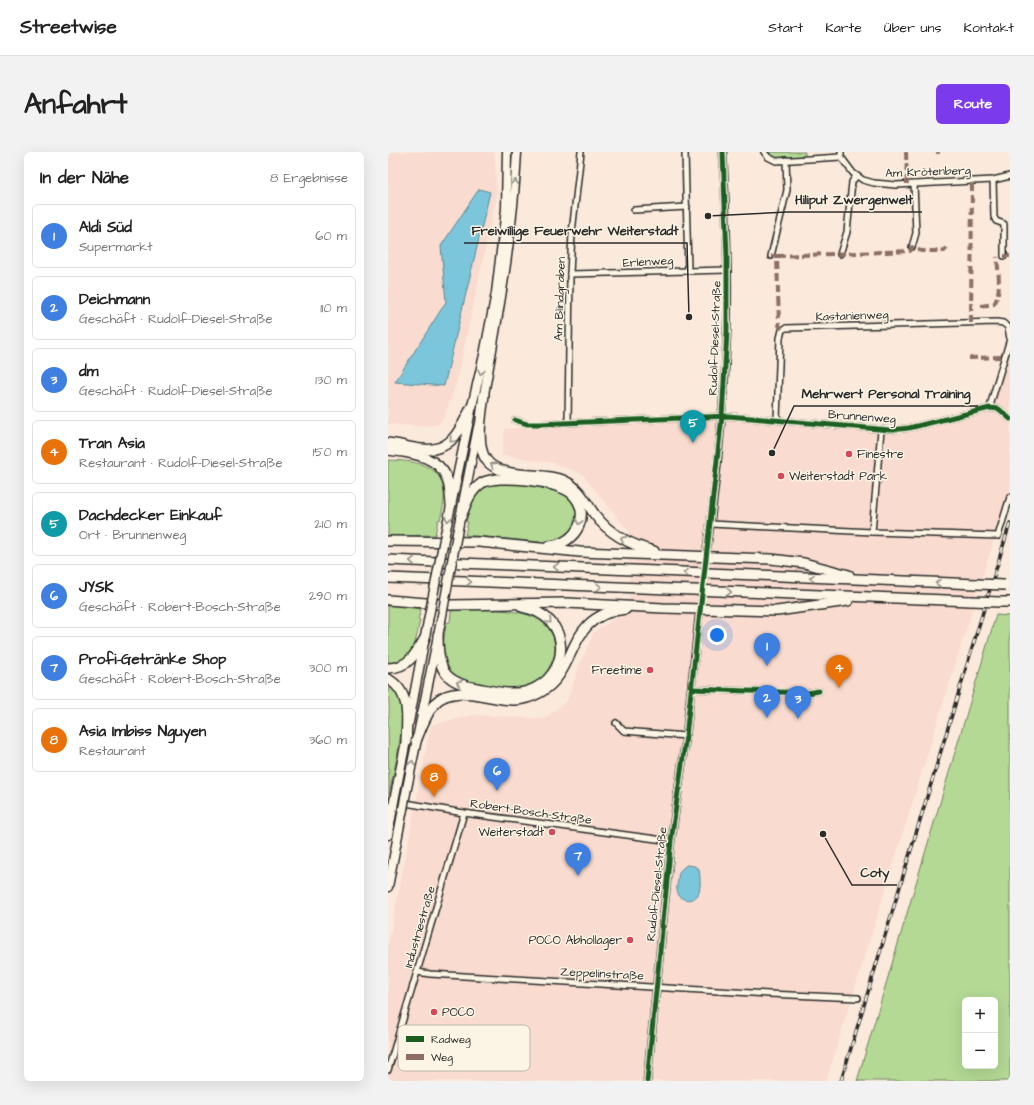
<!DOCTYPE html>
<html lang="de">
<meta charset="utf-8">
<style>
body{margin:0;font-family:"Architects Daughter",sans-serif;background:#f2f2f2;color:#222}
.controls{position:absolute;right:12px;bottom:12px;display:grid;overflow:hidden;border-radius:6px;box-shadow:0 4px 16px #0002}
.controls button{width:36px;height:36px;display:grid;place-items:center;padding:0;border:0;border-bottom:1px solid #e0e0e0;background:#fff;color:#222;font:20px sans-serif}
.you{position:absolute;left:329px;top:483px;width:14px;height:14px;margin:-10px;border:3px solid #fff;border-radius:50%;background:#1a73e8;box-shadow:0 0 0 6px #1a73e833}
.badge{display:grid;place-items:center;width:26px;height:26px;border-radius:50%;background:#7c3aed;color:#fff;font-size:13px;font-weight:700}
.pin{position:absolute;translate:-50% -33px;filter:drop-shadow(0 1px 2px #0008)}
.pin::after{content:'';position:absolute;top:21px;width:14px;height:12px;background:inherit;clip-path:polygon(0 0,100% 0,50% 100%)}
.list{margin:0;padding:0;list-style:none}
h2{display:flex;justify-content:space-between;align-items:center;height:52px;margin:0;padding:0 16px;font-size:17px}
h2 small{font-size:13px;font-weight:400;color:#767676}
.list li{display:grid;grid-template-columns:26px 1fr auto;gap:12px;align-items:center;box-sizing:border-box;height:64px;margin:0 8px 8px;padding:0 8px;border:1px solid #e0e0e0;border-radius:6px}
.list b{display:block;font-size:15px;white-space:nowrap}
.list p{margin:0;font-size:13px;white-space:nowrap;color:#767676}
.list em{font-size:13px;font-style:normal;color:#767676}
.map{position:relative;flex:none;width:622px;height:929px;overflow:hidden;border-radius:6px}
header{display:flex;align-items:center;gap:24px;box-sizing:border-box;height:56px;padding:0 20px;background:#fff;border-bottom:1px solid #e0e0e0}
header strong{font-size:19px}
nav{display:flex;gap:22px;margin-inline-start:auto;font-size:14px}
.intro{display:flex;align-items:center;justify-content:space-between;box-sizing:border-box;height:96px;padding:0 24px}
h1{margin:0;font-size:28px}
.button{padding:10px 18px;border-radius:6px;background:#7c3aed;color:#fff;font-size:14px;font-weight:700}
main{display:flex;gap:24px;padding:0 24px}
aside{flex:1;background:#fff;border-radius:6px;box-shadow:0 4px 16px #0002}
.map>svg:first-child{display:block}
.built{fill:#f9dbcf;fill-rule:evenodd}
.green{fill:#b3d994;stroke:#6f8260;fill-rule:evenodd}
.water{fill:#7bc6db;stroke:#5b8895}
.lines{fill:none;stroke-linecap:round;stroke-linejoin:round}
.tertiary-tunnel{stroke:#d1c3b8;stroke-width:6;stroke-dasharray:6 3;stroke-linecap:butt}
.minor-casing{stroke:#2b2b2b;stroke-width:8}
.tertiary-casing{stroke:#2b2b2b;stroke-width:9}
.primary-casing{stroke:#2b2b2b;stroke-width:11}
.motorway-casing{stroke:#2b2b2b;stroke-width:12}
.minor{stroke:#fcf5e5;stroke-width:5}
.tertiary{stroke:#fcf5e5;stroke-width:6}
.primary{stroke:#fcf5e5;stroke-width:8}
.motorway{stroke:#fcf5e5;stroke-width:9}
.rail-casing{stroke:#2b2b2b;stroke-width:3.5}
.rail{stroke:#fcf5e5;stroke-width:2;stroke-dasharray:6;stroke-linecap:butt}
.primary-bridge-casing{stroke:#2b2b2b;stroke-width:11;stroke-linecap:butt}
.motorway-bridge-casing{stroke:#2b2b2b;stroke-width:12;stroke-linecap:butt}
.primary-bridge{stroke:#fcf5e5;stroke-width:8}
.motorway-bridge{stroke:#fcf5e5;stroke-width:9}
.quiet{stroke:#8d6e63;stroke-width:4;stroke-dasharray:8 4;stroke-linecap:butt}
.cycleway-casing{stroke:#fcf5e5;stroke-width:8}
.cycleway{stroke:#1b5e20;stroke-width:5}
.oneway{stroke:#949088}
.poi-dot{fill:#d1495b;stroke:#fcf5e5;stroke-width:1.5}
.labels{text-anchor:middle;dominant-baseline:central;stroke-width:3;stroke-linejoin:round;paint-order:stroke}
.street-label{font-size:12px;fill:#2b2b2b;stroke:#fcf5e5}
.poi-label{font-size:12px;fill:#2b2b2b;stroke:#fcf5e5;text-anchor:start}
.key{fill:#fcf5e5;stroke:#bdb8ad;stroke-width:1}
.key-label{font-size:11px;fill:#2b2b2b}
.leader{fill:none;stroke:#2b2b2b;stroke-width:1.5}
.callout-dot{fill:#2b2b2b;stroke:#fcf5e5;stroke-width:1.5}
.callout-label{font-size:13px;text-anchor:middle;font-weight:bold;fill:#2b2b2b;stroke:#fcf5e5;stroke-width:3;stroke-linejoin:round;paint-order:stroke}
</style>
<header>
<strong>Streetwise</strong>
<nav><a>Start</a><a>Karte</a><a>Über uns</a><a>Kontakt</a></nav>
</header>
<div class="intro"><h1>Anfahrt</h1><a class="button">Route</a></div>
<main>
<aside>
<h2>In der Nähe<small>8 Ergebnisse</small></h2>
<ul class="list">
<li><span class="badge" style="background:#3f7fe0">1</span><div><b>Aldi Süd</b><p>Supermarkt</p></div><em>60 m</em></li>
<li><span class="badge" style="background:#3f7fe0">2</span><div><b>Deichmann</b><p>Geschäft · Rudolf-Diesel-Straße</p></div><em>110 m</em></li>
<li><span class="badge" style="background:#3f7fe0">3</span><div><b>dm</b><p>Geschäft · Rudolf-Diesel-Straße</p></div><em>130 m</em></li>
<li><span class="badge" style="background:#e8710a">4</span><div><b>Tran Asia</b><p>Restaurant · Rudolf-Diesel-Straße</p></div><em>150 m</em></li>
<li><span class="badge" style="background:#0f9aa8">5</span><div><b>Dachdecker Einkauf</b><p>Ort · Brunnenweg</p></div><em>210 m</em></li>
<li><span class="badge" style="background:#3f7fe0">6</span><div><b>JYSK</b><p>Geschäft · Robert-Bosch-Straße</p></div><em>290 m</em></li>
<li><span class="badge" style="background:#3f7fe0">7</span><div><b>Profi-Getränke Shop</b><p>Geschäft · Robert-Bosch-Straße</p></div><em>300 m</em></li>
<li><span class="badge" style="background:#e8710a">8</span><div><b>Asia Imbiss Nguyen</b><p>Restaurant</p></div><em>360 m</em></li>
</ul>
</aside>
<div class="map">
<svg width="622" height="929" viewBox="0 0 622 929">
<rect width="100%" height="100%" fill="#fbe9db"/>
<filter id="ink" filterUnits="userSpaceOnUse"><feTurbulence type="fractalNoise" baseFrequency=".025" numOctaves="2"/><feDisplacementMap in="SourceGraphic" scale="8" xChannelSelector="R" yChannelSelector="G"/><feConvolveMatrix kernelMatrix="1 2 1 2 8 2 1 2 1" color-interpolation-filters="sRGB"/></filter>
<g filter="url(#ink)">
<g class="built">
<polygon points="0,0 106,0 109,43 68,232 56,265 49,273 32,274 0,272"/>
<polygon points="622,191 622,263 615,257 610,255 606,248"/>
<path d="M 607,259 L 613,262 L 622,270 L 622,336 L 438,929 L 0,929 L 0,794 L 43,573 L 85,563 L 156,567 L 179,549 L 192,512 L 206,480 L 226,467 L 242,462 L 241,379 L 194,322 L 165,311 L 114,303 L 117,277 L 345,266 L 482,279 L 506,280 L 598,260 ZM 290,721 L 306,746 L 300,748 L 294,747 L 289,736 Z"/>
</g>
<g class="green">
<path d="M 381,0 L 417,0 L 417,5 C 406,6 387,12 381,0 Z"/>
<path d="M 0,308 C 24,309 53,310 56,340 C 57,349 54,360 52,368 L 50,368 L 47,383 L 0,384 Z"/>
<polygon points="113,330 164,335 177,341 185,348 189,358 187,373 183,381 168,389 152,390 77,383 80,370 78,370 83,348 95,335"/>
<path d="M 0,453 L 33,457 L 30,468 L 32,468 C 29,483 26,506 10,512 C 7,513 3,512 0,512 Z"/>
<path d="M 82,457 C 111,458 165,455 167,495 C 168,506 160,520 152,527 C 147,530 137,535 132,536 C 121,538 83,533 72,528 C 66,525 60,519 57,513 C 52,500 57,484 58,471 L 62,470 L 63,459 Z"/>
<path d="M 608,463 L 622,464 L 622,929 L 469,929 ZM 577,848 L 607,848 L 607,914 L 577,914 Z"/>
<path d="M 0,531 C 5,535 10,539 12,545 C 20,565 5,621 1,643 L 0,565 L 1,565 C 2,553 0,543 0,531 Z"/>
</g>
<g class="water">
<polygon points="91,37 102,40 56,234 7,230 58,150 53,94"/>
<path d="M 299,713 L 306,714 L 311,717 C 312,724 313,733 311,740 C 309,749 293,751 290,741 C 288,737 289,733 290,728 C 290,721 292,717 299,713 Z"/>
</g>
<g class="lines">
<polyline class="tertiary-tunnel" points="312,460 319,396"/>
<defs>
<g id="minor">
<polyline points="297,0 300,118"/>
<polyline points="376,0 380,5 388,9 453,5"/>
<polyline points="453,0 453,5 465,21 475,28 486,31 508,33 605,28 622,24"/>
<polyline points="605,28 606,65 608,69 616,72 616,104"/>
<polyline points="246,58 299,55"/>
<polyline points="524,95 528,81 526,32"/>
<polyline points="452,102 459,80 464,30 468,24"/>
<polyline points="383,104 399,38 398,8"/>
<polyline points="182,122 339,118"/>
<polyline points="602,256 604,247 622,187 620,175"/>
<polyline points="127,268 139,272 152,272 340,264 502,278 521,276 602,256 611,257 622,267"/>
<polyline points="389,268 392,186 394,178 398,176 609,170 615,171 620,175"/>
<polyline points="180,270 182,122 184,81 193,0"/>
<polyline points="323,372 484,380 610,384 622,345"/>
<polyline points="484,380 493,278"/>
<polyline points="304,537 420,541 431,539"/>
<polyline points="228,571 236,579 298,584"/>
<polyline points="0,648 76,661 283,689"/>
<polyline points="29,820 42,822 381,842 470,846"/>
<polyline points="0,918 76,661"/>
</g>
<g id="tertiary">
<path d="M 319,396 C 329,325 336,254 339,182 C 341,122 338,60 335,0"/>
<polyline points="259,929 283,689 298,584 311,464"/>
</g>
<g id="primary">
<path d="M 95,248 C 110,166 125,84 129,0"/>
<polyline points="57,382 84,254 96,203 108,141 118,57 119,0"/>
<polyline points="69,382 90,275"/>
<polyline points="21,570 40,469"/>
<polyline points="7,644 19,584"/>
<polyline points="17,646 53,469"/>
<polyline points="0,683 5,655"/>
<polyline points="0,735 15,657"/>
</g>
<g id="motorway">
<path d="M 96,243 C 94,260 87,294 99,309 C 115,328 155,319 177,329 C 192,336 198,351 207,363 C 222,383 243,393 266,399"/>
<path d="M 0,291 C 11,292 22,296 34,297 C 64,301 72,277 84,254"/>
<path d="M 0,298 C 18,300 44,303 55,319 C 62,329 62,342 63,353"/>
<path d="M 73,365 C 78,352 82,339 94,331 C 109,322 169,329 183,341 C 205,361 189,392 161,394"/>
<polyline points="0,389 91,390 192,400 383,407 416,411 461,423"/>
<polyline points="0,408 589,432"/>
<polyline points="0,426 583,449"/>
<polyline points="0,448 63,453 179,451 275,456 389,459 460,449"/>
<polyline points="612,450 622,450"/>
<path d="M 50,483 C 50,516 54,530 89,536 C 106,539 124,544 140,539 C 184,524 185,464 134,455"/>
<path d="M 0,516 C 20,516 28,502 37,486"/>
<path d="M 0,527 C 23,540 19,566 18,589"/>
<path d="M 28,589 C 33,577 38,562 47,551 C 66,531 102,548 126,548 C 136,548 144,545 153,540 C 192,518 176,463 238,457"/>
</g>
</defs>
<use href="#minor" class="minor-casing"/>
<use href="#tertiary" class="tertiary-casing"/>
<use href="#primary" class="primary-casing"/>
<use href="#motorway" class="motorway-casing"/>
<use href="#minor" class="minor"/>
<use href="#tertiary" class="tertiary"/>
<use href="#primary" class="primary"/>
<use href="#motorway" class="motorway"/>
<defs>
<polyline id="rail" points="453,929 622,371"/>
</defs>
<use href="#rail" class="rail-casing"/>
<use href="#rail" class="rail"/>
<defs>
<g id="primary-bridge">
<polyline points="40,469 57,382"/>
<polyline points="53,469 69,382"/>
<polyline points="5,655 7,644"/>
<polyline points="15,657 17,646"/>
</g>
<g id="motorway-bridge">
<polyline points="589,432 617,433"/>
<polyline points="583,449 612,450"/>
</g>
</defs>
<use href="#primary-bridge" class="primary-bridge-casing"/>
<use href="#motorway-bridge" class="motorway-bridge-casing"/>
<use href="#primary-bridge" class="primary-bridge"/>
<use href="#motorway-bridge" class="motorway-bridge"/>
<g class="quiet">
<polyline points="518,0 519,32"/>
<polyline points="550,0 550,2"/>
<polyline points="383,104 389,104 391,173 394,178"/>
<polyline points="389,104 522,99 524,95 533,99 556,99 559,96"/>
<polyline points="616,104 622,104"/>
<path d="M 593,154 L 606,152 C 614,140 610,119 609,105"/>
<polyline points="583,171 584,29"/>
<polyline points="581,206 616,205"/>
</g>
<defs>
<g id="cycleway">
<polyline points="127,268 139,272 152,272 340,264 502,278 521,276 602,256 611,257 622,267"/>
<polyline points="304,537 420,541 431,539"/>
<polyline points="259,929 283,689 298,584 334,264 339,180 339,105 335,0"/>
</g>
</defs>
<use href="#cycleway" class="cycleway-casing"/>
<use href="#cycleway" class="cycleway"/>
</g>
<defs><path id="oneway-chevron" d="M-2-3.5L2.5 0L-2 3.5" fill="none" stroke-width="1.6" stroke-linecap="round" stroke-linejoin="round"/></defs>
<g class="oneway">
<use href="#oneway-chevron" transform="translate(127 30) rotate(-86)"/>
<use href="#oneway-chevron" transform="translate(93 220) rotate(103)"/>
<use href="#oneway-chevron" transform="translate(64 288) rotate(134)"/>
<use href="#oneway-chevron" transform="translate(105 313) rotate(-146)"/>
<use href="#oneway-chevron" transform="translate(60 367) rotate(101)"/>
<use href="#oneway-chevron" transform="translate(191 370) rotate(103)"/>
<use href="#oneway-chevron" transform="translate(235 387) rotate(-151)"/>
<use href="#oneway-chevron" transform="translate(24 409) rotate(-178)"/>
<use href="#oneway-chevron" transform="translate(168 415) rotate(-178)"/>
<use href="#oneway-chevron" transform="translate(298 421) rotate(-178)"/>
<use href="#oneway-chevron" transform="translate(424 426) rotate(-178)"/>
<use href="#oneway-chevron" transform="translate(81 430) rotate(2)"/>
<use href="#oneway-chevron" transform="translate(550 431) rotate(-178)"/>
<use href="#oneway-chevron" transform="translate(211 435) rotate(2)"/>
<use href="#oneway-chevron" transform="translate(341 440) rotate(2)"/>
<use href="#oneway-chevron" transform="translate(161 469) rotate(46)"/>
<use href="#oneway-chevron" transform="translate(71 531) rotate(-157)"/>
<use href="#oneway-chevron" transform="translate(24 611) rotate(-80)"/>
</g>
</g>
<g class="poi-dot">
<circle cx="461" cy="302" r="4"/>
<circle cx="393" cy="324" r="4"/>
<circle cx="262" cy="518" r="4"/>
<circle cx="164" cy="680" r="4"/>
<circle cx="242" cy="788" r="4"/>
<circle cx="46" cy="860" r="4"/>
</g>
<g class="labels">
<g class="street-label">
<text transform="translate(540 20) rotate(-2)">Am Krötenberg</text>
<text transform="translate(260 110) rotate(-3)">Erlenweg</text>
<text transform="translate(172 147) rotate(-88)">Am Blindgraben</text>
<text transform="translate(464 164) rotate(-2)">Kastanienweg</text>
<text transform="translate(327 186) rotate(-88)">Rudolf-Diesel-Straße</text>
<text transform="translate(474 265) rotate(4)">Brunnenweg</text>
<text transform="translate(143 660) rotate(8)">Robert-Bosch-Straße</text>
<text transform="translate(269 732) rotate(-84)">Rudolf-Diesel-Straße</text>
<text transform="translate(32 775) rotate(-74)">Industriestraße</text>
<text transform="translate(214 822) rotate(3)">Zeppelinstraße</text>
</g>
<g class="poi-label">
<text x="469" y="302">Finestre</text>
<text x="401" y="324">Weiterstadt Park</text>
<text x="254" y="518" text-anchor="end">Freetime</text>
<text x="156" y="680" text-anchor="end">Weiterstadt</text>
<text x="234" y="788" text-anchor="end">POCO Abhollager</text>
<text x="54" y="860">POCO</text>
</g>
</g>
<rect x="10" y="873" width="132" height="46" rx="6" class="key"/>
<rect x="18" y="884" width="18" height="6" fill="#1b5e20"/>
<rect x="18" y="902" width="18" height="6" fill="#8d6e63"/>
<g class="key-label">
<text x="43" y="891">Radweg</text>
<text x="43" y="909">Weg</text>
</g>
<path class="leader" d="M320 64L399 60H534M301 165L299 91H76M384 301L406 254H590M435 682L464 733H509"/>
<g class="callout-dot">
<circle cx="320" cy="64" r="4"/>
<circle cx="301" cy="165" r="4"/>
<circle cx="384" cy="301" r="4"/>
<circle cx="435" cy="682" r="4"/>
</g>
<g class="callout-label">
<text x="466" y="52">Hiliput Zwergenwelt</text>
<text x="187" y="83">Freiwillige Feuerwehr Weiterstadt</text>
<text x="498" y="246">Mehrwert Personal Training</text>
<text x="487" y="725">Coty</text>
</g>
</svg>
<div class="controls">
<button>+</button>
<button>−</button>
</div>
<div class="you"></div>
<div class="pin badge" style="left:379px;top:514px;background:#3f7fe0">1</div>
<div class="pin badge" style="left:379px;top:566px;background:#3f7fe0">2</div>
<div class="pin badge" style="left:410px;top:567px;background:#3f7fe0">3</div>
<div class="pin badge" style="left:451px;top:536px;background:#e8710a">4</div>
<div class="pin badge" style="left:305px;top:291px;background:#0f9aa8">5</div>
<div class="pin badge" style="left:109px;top:639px;background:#3f7fe0">6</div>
<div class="pin badge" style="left:190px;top:724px;background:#3f7fe0">7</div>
<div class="pin badge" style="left:46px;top:645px;background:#e8710a">8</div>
</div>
</main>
